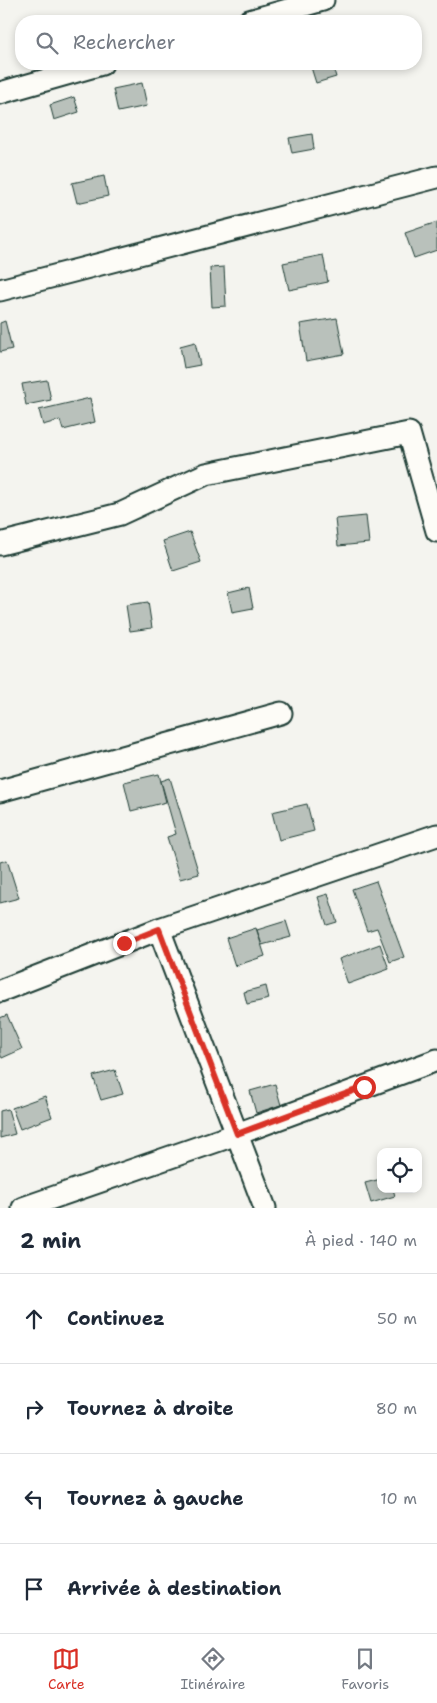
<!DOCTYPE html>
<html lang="fr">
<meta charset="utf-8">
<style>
body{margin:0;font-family:"Shantell Sans",sans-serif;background:#f6f6f7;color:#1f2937}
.controls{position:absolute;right:15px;bottom:15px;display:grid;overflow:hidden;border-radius:10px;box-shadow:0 2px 8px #0003}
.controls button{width:45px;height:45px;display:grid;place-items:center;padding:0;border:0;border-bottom:1px solid #e0e1e3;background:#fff;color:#1f2937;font:25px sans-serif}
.stop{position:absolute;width:15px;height:15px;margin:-11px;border:4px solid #d93025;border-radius:50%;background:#fff}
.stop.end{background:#d93025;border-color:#fff;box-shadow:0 1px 5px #0008}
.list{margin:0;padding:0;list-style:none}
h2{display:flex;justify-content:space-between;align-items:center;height:65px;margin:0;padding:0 20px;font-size:21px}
h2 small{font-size:16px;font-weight:400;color:#747a83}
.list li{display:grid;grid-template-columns:32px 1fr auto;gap:15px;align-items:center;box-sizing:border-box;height:90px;padding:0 20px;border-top:1px solid #e0e1e3}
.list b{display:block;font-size:19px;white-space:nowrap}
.list em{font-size:16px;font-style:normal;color:#747a83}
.icon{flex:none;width:28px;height:28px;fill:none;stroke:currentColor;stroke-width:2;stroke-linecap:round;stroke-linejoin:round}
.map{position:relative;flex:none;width:437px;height:1208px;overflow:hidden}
.search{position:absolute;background:#fff;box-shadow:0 2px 8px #0003;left:15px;right:15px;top:15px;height:55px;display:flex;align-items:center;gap:12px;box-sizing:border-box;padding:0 18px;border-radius:20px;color:#747a83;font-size:19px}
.sheet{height:425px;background:#fff}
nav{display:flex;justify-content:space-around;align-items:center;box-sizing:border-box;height:70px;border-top:1px solid #e0e1e3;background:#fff;font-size:14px;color:#747a83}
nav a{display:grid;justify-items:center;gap:2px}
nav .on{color:#d93025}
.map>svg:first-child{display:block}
.building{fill:#b9c1bb;stroke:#1f3d34}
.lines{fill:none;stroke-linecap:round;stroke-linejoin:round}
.minor-casing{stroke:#1f3d34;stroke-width:25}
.minor{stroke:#fdfcf7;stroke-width:21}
.route{stroke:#d93025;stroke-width:6}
</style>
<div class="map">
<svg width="437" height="1208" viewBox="0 0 437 1208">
<rect width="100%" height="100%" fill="#f4f4ef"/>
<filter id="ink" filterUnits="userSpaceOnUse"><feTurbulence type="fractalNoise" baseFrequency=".02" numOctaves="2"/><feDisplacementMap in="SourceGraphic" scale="10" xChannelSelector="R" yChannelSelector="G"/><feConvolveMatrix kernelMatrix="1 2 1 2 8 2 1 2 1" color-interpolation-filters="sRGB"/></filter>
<g filter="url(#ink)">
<g class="building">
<polygon points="310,64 332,64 336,77 316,83"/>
<polygon points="142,83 147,106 118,112 113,89"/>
<polygon points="74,97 79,112 54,120 50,105"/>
<polygon points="312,134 314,149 292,153 289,138"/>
<polygon points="104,176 108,196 77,203 72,183"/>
<polygon points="437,222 437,250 414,258 405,233"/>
<polygon points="323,255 328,282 289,290 283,263"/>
<polygon points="224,267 226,306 212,307 210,268"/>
<polygon points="337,318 344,354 306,361 300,324"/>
<polygon points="5,321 12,349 0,352 0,323"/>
<polygon points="195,342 200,365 184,368 180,346"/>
<polygon points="47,380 51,400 26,405 22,384"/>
<polygon points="90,398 95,422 63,430 60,420 43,425 39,410"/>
<polygon points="366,516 369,543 338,546 335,519"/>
<polygon points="190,532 201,562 173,571 163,541"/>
<polygon points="249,588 253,608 232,612 228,593"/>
<polygon points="148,602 152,628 130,631 126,605"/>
<polygon points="159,774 166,802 131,811 124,782"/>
<polygon points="170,778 199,874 180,879 167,837 176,834 161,781"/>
<polygon points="307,804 314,831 279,840 272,812"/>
<polygon points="7,860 19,898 0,903 0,862"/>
<polygon points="376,881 404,957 390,962 377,928 367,931 352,889"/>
<polygon points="328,894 337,922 327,925 318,897"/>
<polygon points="286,921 291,937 262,945 257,930"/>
<polygon points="256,928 265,956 235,966 226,938"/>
<polygon points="380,944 389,969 348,984 339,959"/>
<polygon points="266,986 269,999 247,1004 244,992"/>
<polygon points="7,1015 22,1049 2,1058 0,1054 0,1018"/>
<polygon points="115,1070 123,1094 101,1100 93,1076"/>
<polygon points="275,1084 281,1105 256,1113 250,1091"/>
<polygon points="45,1096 52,1117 20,1129 12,1108"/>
<polygon points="8,1109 15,1134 0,1138 0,1111"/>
<polygon points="381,1179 381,1189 393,1189 395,1196 371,1203 365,1183"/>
</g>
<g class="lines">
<defs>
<g id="minor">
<polyline points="249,21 323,0"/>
<polyline points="0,93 102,64"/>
<polyline points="0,290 437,177"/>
<polyline points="0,544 120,514 206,474 409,433 437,531"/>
<polyline points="0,791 281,713"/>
<polyline points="159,929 265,1208"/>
<polyline points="0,991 159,929 437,835"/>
<polyline points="23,1208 237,1134 437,1060"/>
</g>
</defs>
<use href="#minor" class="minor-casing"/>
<use href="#minor" class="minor"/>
</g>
</g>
<g class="lines" filter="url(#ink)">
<polyline class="route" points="124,943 159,929 237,1134 364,1087"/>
</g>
</svg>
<div class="controls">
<button><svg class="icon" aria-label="locate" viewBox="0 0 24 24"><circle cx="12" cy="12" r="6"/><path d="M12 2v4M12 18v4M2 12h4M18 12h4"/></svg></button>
</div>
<div class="stop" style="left:364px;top:1087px"></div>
<div class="stop end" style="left:124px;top:943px"></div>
<div class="search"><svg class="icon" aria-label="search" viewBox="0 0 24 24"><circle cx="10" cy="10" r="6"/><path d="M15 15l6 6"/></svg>Rechercher</div>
</div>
<section class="sheet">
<h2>2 min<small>À pied · 140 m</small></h2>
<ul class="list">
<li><svg class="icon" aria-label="ahead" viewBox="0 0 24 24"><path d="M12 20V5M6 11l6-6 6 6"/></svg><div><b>Continuez</b></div><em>50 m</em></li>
<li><svg class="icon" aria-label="right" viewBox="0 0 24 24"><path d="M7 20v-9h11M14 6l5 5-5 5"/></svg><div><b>Tournez à droite</b></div><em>80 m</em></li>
<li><svg class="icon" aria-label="left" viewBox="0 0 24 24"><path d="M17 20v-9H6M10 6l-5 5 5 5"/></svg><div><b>Tournez à gauche</b></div><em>10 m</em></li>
<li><svg class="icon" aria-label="arrive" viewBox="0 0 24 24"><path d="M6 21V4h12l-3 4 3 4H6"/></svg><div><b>Arrivée à destination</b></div></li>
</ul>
</section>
<nav>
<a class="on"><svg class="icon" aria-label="map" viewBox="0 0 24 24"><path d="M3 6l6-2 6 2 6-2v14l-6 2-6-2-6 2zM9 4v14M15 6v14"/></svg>Carte</a>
<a><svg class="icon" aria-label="directions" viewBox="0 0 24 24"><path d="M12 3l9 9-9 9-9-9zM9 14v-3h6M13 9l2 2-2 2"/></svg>Itinéraire</a>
<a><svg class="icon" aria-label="saved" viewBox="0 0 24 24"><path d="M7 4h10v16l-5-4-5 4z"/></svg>Favoris</a>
</nav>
